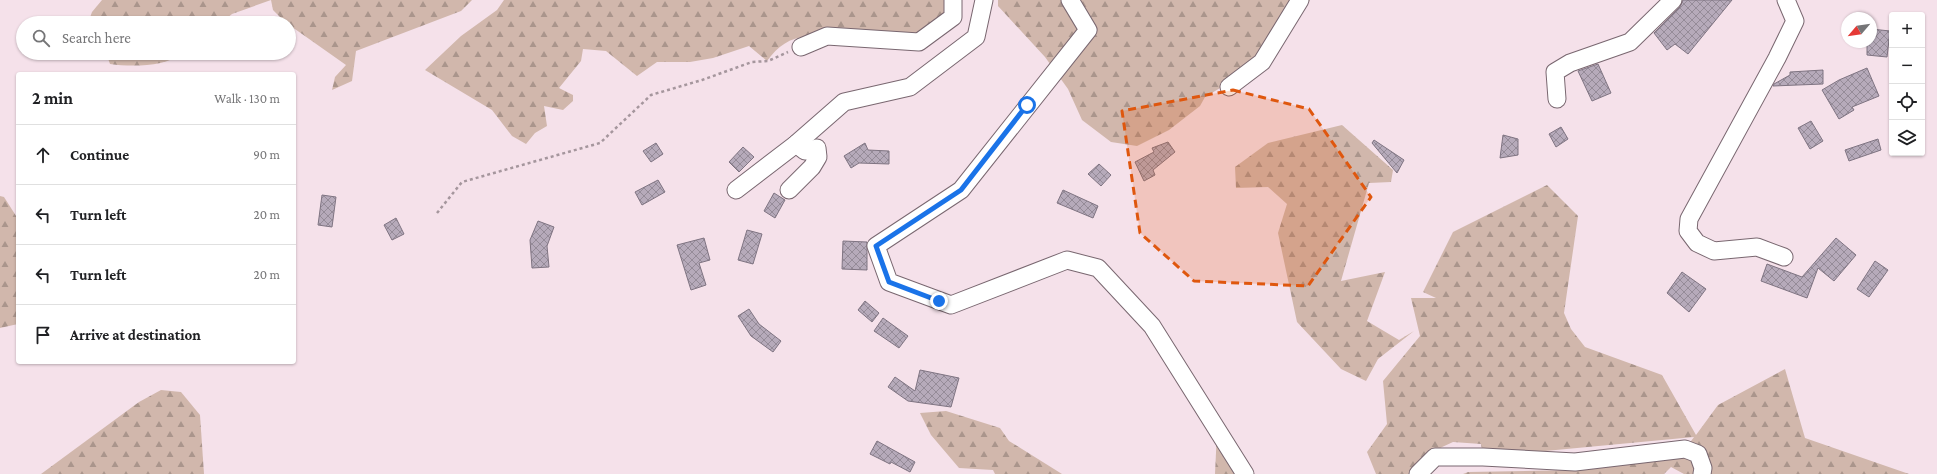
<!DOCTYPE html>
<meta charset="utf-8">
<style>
body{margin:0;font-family:"Crimson Pro",serif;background:#f6f6f6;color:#202124}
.controls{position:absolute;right:12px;top:12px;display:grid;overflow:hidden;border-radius:4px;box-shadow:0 1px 3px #0004}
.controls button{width:36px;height:36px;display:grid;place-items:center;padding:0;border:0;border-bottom:1px solid #e0e0e0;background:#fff;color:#202124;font:20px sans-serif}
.compass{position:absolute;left:1841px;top:12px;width:36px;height:36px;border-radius:50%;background:#fff;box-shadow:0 1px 3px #0004;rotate:241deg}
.stop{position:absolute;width:12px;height:12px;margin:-9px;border:3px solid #1a73e8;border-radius:50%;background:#fff}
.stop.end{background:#1a73e8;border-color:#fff;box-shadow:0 1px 4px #0008}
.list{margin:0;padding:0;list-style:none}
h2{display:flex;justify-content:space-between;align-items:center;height:52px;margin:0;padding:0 16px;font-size:17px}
h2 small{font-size:13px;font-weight:400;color:#757577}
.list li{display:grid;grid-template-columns:26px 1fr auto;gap:12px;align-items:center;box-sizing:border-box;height:60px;padding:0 16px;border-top:1px solid #e0e0e0}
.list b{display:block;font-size:15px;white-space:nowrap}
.list em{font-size:13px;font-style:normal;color:#757577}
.icon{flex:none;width:22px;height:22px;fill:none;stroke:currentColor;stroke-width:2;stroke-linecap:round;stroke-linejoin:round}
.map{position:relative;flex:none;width:1937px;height:474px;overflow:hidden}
.search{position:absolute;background:#fff;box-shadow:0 1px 3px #0004;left:16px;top:16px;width:280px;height:44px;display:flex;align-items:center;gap:10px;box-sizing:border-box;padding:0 14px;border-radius:22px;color:#757577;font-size:15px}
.panel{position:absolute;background:#fff;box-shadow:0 1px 3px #0004;left:16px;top:72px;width:280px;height:292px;border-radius:4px}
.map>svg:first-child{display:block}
.forest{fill:url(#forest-firs)}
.building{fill:url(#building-cross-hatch);stroke:#7f7482}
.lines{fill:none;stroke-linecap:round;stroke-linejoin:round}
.minor-casing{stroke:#796770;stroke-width:19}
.path{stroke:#a5969d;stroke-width:2.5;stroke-dasharray:3 3;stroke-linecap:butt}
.minor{stroke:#fff;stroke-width:17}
.route{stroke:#1a73e8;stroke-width:5}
.marked{fill:#df570e;fill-opacity:0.2;stroke:#df570e;stroke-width:3;stroke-dasharray:8 5;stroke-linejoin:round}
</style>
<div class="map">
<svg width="1937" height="474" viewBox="0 0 1937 474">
<defs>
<pattern id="forest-firs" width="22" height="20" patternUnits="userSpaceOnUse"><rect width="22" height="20" fill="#d1b7ac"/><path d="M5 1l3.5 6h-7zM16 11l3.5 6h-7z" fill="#aa958c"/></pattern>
<pattern id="building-cross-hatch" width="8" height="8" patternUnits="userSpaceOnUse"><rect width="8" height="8" fill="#b6aaba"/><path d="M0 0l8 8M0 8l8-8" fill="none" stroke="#958b98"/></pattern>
</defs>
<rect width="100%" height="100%" fill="#f5e1ea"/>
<g class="forest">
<polygon points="102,0 472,0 461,11 356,51 352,81 332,90 335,77 346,65 285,22 273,10 271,0 232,14 221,23 88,23 92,12"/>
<path d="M 504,0 L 950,0 L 951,11 L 926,39 L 808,36 C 789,38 778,46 767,61 L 749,46 L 713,58 L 690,62 L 657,62 L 637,76 L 606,51 L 583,49 L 581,61 L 559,88 L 573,95 L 573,101 L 563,110 L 544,106 L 547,126 L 535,133 L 526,144 L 512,136 L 492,110 L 425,70 L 461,36 L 497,10 Z"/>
<polygon points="998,0 1310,0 1305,9 1247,72 1205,97 1200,106 1169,130 1137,146 1111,142 1082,120 1068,89 1045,57 998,6"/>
<path d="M 106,53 L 183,53 C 165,67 132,67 110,64 Z"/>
<polygon points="1342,125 1393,170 1391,182 1369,183 1341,281 1385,272 1367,321 1399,340 1414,331 1378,359 1366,381 1341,369 1297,322 1278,233 1287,204 1268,187 1236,188 1235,167 1268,143"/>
<polygon points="1547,185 1578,216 1564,313 1571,329 1585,347 1662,375 1696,435 1718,405 1785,369 1805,438 1909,474 1684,474 1671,467 1664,474 1463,474 1468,472 1574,470 1686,448 1694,437 1483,457 1481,444 1453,442 1427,454 1413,474 1376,474 1367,452 1387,424 1383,381 1420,336 1411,298 1436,298 1423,292 1453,232"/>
<polygon points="0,196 4,197 18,219 18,324 0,328"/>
<polygon points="161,390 181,392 200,415 204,474 41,474 139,402"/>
<polygon points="946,411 1000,428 1009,441 1062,474 995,474 993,470 959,468 931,435 920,413"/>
<polygon points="1217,431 1242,474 1215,474"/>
</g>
<g class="building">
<polygon points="1683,0 1732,0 1688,54 1675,44 1667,50 1654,33 1680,7"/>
<polygon points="1871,29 1890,31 1887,57 1867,55 1867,42 1871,42"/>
<polygon points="1598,64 1611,93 1592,101 1578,71"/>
<polygon points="1867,68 1879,96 1852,107 1854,110 1839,119 1822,90 1839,80"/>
<polygon points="1823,70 1823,84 1773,86 1774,84 1790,75 1790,72"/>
<polygon points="1811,121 1823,141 1810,149 1798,128"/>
<polygon points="1561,127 1568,139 1556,147 1549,134"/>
<polygon points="1503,135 1518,139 1518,155 1500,158"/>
<polygon points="1878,139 1881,150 1849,161 1845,150"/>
<polygon points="1374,140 1404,160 1397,173 1372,143"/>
<polygon points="1168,142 1175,152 1153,170 1155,175 1144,181 1135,162 1154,152 1152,148"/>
<polygon points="656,143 663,154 651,162 643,151"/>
<polygon points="865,143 868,150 889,151 889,164 859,163 851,168 844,156"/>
<polygon points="743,147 754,157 739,172 729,162"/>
<polygon points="1099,164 1111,175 1101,186 1088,174"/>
<polygon points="658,180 665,192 642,205 635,192"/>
<polygon points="1063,190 1098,206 1093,218 1057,203"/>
<polygon points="774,193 785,200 775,218 764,211"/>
<polygon points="322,195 336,197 332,227 318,225"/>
<polygon points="396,218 404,234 392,240 384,225"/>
<polygon points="538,221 554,227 547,246 549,267 532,268 530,240"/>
<polygon points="747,230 762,234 753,264 738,260"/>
<polygon points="704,238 710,260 699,263 706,285 691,290 677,245"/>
<polygon points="1836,238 1856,255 1834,281 1818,268 1807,298 1761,281 1767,264 1802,277"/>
<polygon points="843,241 867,242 867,270 842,269"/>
<polygon points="1875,261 1888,270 1869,297 1857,289"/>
<polygon points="1682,272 1706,289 1689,312 1667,293"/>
<polygon points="865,301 879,313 872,322 858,310"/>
<polygon points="749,309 759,324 781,341 773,352 751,336 738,316"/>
<polygon points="883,318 908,336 899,348 874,331"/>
<polygon points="920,370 959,378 951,407 908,401 888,387 895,377 915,391"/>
<polygon points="877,441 915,462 910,472 891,462 890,464 870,454"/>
</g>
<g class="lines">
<defs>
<g id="minor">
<polyline points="1070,0 1088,30 961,190 876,246 889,282 951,305 1067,260 1098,268 1152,326 1245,474"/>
<polyline points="801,47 827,36 919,42 953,17 953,0"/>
<polyline points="1229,87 1262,62 1300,0"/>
<polyline points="1557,99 1555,72 1570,63 1630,42 1673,0"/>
<polyline points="736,190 796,144 844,102 910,87 976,37 984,0"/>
<polyline points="789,190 812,167 818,157 817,148 805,151 796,144"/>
<polyline points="1784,257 1757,247 1714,251 1697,243 1688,231 1689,219 1777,58 1795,21 1786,0"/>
<polyline points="1418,474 1435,457 1483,457 1575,462 1685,449 1698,454 1703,468 1702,474"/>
</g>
</defs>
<use href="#minor" class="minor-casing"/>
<polyline class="path" points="437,213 462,182 600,143 651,95 702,80 752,62 768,61 788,52"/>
<use href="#minor" class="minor"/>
</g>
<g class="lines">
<polyline class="route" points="939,301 889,282 876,246 961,190 1027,105"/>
</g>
<path class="marked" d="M 1233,90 L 1309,109 L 1371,197 L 1308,286 L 1194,281 L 1140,233 L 1122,111 Z"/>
</svg>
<div class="controls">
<button>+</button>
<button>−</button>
<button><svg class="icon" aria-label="locate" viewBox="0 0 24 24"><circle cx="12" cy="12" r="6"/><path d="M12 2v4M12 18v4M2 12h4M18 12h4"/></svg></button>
<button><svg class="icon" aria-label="layers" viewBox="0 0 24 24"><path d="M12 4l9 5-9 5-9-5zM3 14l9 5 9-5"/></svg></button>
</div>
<svg class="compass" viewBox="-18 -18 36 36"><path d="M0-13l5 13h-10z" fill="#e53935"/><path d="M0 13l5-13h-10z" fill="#757577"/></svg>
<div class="stop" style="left:1027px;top:105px"></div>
<div class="stop end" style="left:939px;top:301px"></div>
<div class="search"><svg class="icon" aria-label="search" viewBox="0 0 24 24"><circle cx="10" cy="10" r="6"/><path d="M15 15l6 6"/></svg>Search here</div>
<section class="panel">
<h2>2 min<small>Walk · 130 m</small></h2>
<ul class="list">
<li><svg class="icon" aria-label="ahead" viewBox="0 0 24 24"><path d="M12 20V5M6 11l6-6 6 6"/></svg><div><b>Continue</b></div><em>90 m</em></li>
<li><svg class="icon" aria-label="left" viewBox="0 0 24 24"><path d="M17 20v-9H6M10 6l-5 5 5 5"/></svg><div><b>Turn left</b></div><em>20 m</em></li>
<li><svg class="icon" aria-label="left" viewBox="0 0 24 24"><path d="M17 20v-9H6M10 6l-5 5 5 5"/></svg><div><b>Turn left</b></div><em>20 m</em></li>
<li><svg class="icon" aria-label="arrive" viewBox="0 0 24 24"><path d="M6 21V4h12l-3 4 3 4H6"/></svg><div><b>Arrive at destination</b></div></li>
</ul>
</section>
</div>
